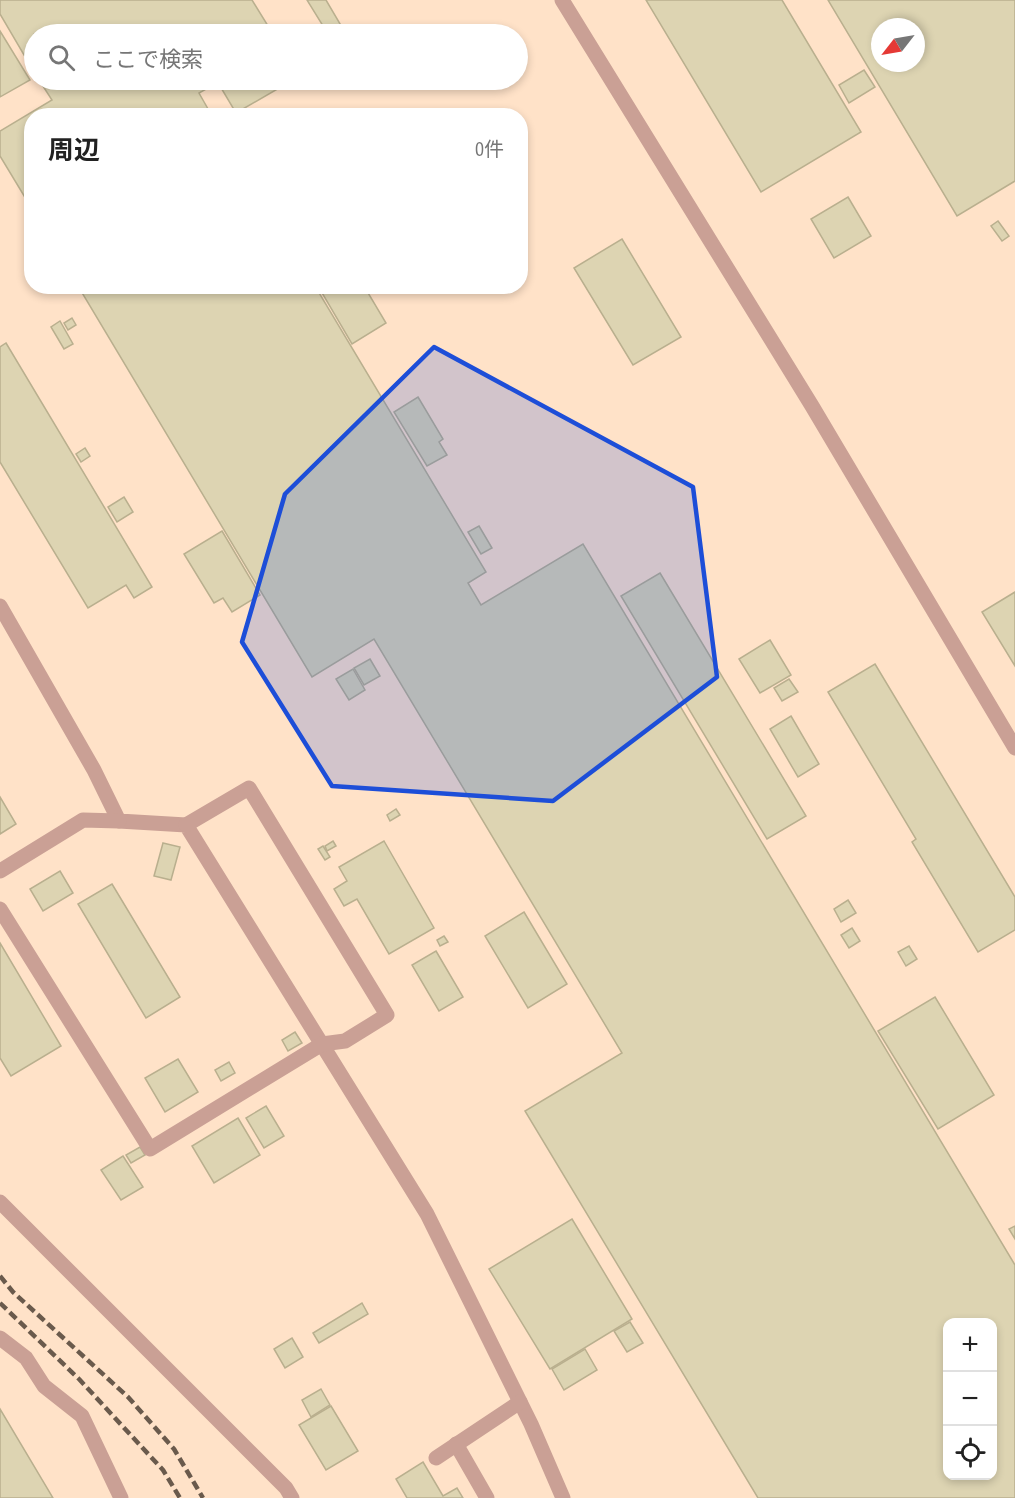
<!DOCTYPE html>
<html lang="ja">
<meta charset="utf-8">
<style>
body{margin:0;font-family:"PT Sans Narrow","Noto Sans JP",sans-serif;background:#f2f2f2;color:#222}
.controls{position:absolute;right:18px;bottom:18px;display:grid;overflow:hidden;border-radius:12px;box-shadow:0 3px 9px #0003}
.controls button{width:54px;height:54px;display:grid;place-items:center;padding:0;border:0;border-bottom:2px solid #e0e0e0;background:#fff;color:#222;font:30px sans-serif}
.compass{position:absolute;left:871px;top:18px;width:54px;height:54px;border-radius:50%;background:#fff;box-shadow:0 3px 9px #0003;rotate:239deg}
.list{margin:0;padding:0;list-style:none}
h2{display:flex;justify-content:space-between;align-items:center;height:78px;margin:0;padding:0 24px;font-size:26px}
h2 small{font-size:20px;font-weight:400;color:#767676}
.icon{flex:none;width:33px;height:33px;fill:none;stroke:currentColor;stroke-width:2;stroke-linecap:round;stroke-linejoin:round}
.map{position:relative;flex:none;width:1015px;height:1498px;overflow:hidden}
.search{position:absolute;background:#fff;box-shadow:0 3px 9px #0003;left:24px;top:24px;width:504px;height:66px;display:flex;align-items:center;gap:15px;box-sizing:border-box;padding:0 21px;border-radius:33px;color:#767676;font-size:22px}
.panel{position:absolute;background:#fff;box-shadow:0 3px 9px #0003;left:24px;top:108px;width:504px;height:186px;border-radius:24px}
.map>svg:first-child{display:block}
.building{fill:#ddd4b2;stroke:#b9af8e;stroke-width:1.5;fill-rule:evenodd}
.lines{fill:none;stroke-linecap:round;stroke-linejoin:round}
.service{stroke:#caa095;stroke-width:15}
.rail{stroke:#6a5a4c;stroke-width:4.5;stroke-dasharray:9 4.5;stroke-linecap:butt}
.marked{fill:#1d4ed8;fill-opacity:0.2;stroke:#1d4ed8;stroke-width:4.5;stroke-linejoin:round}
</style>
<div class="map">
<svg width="1015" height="1498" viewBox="0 0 1015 1498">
<rect width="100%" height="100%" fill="#ffe2c8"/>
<g class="building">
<polygon points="0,0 252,0 273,34 34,34 34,72 0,14"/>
<polygon points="307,0 326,0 346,34 328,34"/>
<polygon points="646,0 782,0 861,132 761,192"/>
<path d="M 828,0 L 1015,0 L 1015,181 L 957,216 ZM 880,27 L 916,27 L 916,63 L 880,63 Z"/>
<polygon points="0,31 30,80 0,97"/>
<polygon points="864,70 875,87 849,103 839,85"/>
<polygon points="39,80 222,80 199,93 212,116 32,116 32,209 0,156 0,131 52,100"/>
<polygon points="232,80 293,80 236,113 220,86"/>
<polygon points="848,197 871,236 834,258 811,219"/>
<polygon points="998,221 1009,236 1002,241 991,226"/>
<polygon points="622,239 681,337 633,365 574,268"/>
<path d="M 78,286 L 315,286 L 486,572 L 468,583 L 481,605 L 583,544 L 1015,1265 L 1015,1498 L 758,1498 L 525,1111 L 622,1053 L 374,639 L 312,677 ZM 948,1322 L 992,1322 L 992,1476 L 948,1476 Z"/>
<polygon points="318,286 364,286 386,323 352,344"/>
<polygon points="72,318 76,325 68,330 64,323"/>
<polygon points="60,321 73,344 64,349 51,327"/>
<polygon points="6,343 152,587 134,598 126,585 88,608 0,462 0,347"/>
<polygon points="418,397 443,439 439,442 447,455 427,466 394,412"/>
<polygon points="85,448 90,456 81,462 76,454"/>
<polygon points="124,497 133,512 117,522 108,507"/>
<polygon points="479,526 492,548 481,554 468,532"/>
<polygon points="222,531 260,595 232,612 223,598 214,603 184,554"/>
<polygon points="660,573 806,816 767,839 621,596"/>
<polygon points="1015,592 1015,666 982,612"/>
<polygon points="770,640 791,675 760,693 739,659"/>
<polygon points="370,659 380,676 364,685 354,668"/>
<polygon points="875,664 1015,897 1015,930 978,952 912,842 916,839 828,692"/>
<polygon points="353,669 365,690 349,700 336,679"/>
<polygon points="789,679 798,692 782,701 774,688"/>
<polygon points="791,716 819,764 798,777 770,729"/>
<polygon points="0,797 16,824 0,834"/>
<polygon points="396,809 400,815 390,821 387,815"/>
<polygon points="333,841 336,846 327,851 325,846"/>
<polygon points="384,841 434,928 389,954 357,899 344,906 334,889 347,881 339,867"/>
<polygon points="163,843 180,847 171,880 154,876"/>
<polygon points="323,846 330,857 325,860 318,849"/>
<polygon points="60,871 73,893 43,911 30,889"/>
<polygon points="112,884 180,997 146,1018 78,904"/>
<polygon points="848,900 856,913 841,922 834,909"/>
<polygon points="524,912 567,984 528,1008 485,936"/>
<polygon points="852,928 860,941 849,948 841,935"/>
<polygon points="444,936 448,942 440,946 437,940"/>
<polygon points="0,943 61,1046 11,1076 0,1058"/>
<polygon points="909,946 917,959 906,966 898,952"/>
<polygon points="436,951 463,997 439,1011 412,965"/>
<polygon points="935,997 994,1095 938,1129 878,1031"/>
<polygon points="295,1032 302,1043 288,1051 282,1040"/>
<polygon points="178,1059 198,1092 165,1112 145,1078"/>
<polygon points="229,1062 235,1073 221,1081 215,1070"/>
<polygon points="266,1106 284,1136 264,1148 246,1118"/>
<polygon points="238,1118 260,1155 214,1183 192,1146"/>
<polygon points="140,1147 145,1155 131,1163 126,1155"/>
<polygon points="123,1156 143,1187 121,1200 101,1170"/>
<polygon points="572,1219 632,1319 550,1369 489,1269"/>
<polygon points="1015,1226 1015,1239 1009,1229"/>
<polygon points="362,1303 368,1314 319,1343 313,1333"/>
<polygon points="630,1322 643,1343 627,1352 614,1331"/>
<polygon points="292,1338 303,1357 285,1368 274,1349"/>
<polygon points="585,1349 597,1370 564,1390 552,1369"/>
<polygon points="321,1389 330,1405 311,1417 302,1400"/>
<polygon points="331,1406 358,1451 326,1470 299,1425"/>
<polygon points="0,1409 53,1498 0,1498"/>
<polygon points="423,1462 443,1496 457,1488 463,1498 407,1498 396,1479"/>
</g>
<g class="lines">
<g class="service">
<polyline points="562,0 812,406 1015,748"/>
<polyline points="0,606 94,770 119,821 186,825 427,1214 531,1424 563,1498"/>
<polyline points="0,871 83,820 119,821"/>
<polyline points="0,909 150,1149 322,1044 345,1041 387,1015 249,788 186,825"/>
<polyline points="0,1202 286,1488 292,1498"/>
<polyline points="0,1338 26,1358 44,1386 82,1416 121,1498"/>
<polyline points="456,1444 487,1498"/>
<polyline points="436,1458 520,1402"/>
</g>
<g class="rail">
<polyline points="0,1276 13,1292 128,1397 174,1449 203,1498"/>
<polyline points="0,1303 79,1379 163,1470 180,1498"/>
</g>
</g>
<path class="marked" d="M 434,347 L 693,487 L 717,677 L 553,801 L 332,786 L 242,642 L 285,494 Z"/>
</svg>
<div class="controls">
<button>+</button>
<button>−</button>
<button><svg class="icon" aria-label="locate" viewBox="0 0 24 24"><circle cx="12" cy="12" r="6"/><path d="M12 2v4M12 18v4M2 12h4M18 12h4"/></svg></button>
</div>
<svg class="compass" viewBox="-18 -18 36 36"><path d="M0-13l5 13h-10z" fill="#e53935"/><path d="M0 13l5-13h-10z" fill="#767676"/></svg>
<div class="search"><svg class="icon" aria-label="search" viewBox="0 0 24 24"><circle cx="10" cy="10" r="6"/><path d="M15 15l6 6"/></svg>ここで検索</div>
<section class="panel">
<h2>周辺<small>0件</small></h2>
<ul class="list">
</ul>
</section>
</div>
